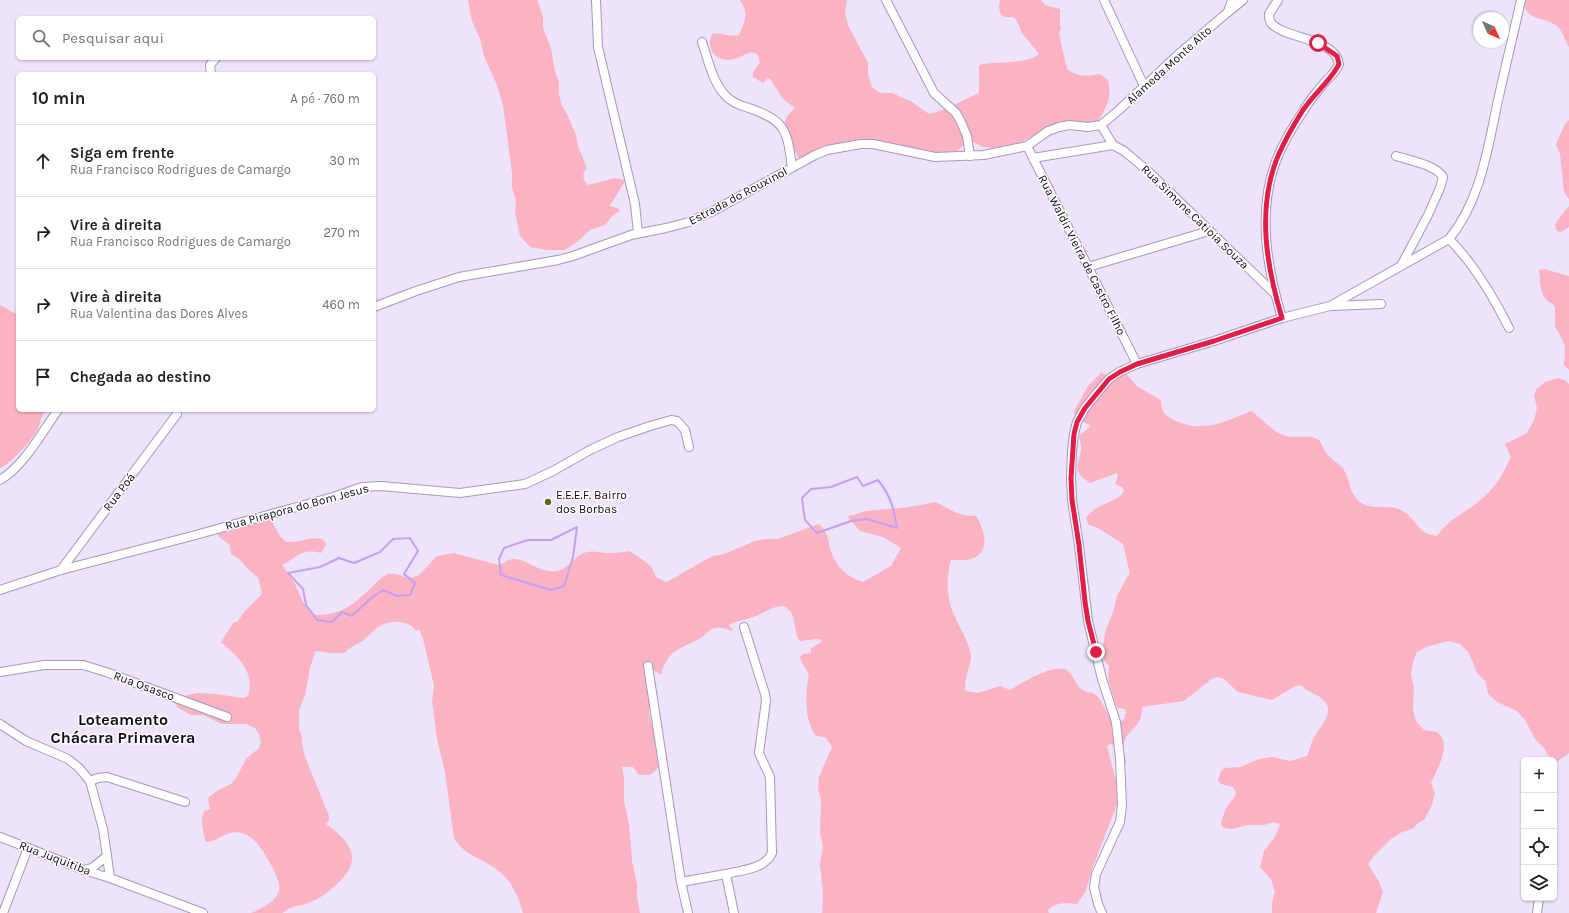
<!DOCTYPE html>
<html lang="pt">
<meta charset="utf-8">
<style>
body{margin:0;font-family:Karla,sans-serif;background:#f6f6f6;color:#202124}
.controls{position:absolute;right:12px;bottom:12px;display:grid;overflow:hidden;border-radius:6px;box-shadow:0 1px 3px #0004}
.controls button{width:36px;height:36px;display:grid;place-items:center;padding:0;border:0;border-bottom:1px solid #e0e0e0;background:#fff;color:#202124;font:20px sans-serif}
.compass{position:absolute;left:1473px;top:12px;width:36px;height:36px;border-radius:50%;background:#fff;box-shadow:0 1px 3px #0004;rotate:135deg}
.stop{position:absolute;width:12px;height:12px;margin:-9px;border:3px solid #e11d48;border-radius:50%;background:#fff}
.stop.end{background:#e11d48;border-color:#fff;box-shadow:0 1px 4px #0008}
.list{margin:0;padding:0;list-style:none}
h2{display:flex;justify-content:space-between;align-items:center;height:52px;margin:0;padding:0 16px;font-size:17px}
h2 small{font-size:13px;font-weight:400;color:#757577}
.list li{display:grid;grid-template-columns:26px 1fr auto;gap:12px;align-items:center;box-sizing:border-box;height:72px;padding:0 16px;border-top:1px solid #e0e0e0}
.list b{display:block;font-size:15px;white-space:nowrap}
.list p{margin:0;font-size:13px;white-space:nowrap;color:#757577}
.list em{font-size:13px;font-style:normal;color:#757577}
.icon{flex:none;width:22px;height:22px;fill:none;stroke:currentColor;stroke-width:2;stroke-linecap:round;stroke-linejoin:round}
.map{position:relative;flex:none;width:1569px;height:913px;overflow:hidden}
.search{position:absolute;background:#fff;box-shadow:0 1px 3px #0004;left:16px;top:16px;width:360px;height:44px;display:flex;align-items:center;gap:10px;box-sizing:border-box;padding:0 14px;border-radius:6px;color:#757577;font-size:15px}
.panel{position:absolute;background:#fff;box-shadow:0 1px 3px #0004;left:16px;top:72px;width:360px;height:340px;border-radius:6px}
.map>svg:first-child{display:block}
.green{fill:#fbb2c3}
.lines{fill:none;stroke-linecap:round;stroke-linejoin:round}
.stream{stroke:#c3a0f0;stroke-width:2}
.street-casing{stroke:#a697bd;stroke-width:10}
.street{stroke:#fff;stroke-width:8}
.route{stroke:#e11d48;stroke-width:5}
.poi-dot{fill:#586e1e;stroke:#fff;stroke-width:1.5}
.labels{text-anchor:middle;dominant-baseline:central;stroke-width:3;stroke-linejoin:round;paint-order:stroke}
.street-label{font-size:12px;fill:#0f0a17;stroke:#fff}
.poi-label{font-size:12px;fill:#0f0a17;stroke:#fff;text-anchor:start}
.district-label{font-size:16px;font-weight:bold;fill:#0f0a17;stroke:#fff}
</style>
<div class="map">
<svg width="1569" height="913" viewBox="0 0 1569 913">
<rect width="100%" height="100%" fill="#ede3fb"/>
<g class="green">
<path d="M 468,0 L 537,0 L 543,16 L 543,28 L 551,48 L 555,72 L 559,82 L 559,94 L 562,106 L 567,114 L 576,135 L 578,146 L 587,168 C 582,173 582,180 588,185 L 615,178 L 624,180 L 624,183 C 619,190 615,199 609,206 L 618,208 L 620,211 L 613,215 L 605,225 L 590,230 L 577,242 L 565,250 L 547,250 L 530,247 L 520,236 L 515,212 L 516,201 L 512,188 L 512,173 L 503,105 L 497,85 L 484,56 L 480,39 L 472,21 Z"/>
<path d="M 740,0 L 847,0 L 845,13 L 848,25 L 868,63 L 868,74 L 872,87 L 880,93 L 892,93 L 912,102 L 929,114 C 947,110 962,100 979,93 L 979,65 C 996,61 1026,65 1039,54 L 1022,33 L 1016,19 L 1012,17 L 1005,17 L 1001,15 L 999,8 L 1000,0 L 1041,0 L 1045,5 L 1060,9 L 1060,27 L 1061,28 L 1059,34 L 1067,69 C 1079,77 1086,77 1100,74 L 1108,80 C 1112,97 1107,107 1098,121 L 1040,133 L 1019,143 L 999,148 L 983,147 L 969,140 L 957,151 L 950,154 L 942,154 L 866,144 L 807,159 L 799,159 C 794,148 782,131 786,118 C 788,115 792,111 795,108 L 783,99 L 770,79 L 768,78 L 763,83 L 753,77 L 753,72 L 760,63 L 758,55 C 755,53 753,52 749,53 C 744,54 740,58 734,59 C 717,64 705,49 712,34 C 721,32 731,38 739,35 C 745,21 749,14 740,0 Z"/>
<path d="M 1524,0 L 1569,0 L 1569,47 C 1565,41 1563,32 1558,27 C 1547,16 1523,22 1524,0 Z"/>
<polygon points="1569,120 1569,199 1564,192 1560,154 1556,144 1565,124"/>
<polygon points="1569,206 1569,227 1561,232 1557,231 1555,225 1559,218"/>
<path d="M 1544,269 L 1569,276 L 1569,370 L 1564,365 L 1565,347 L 1563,341 L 1555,326 L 1555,308 L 1553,304 C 1539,298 1541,284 1539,270 Z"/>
<path d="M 0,305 L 18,315 L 18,410 L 48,410 C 39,418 42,419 38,429 C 31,441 13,461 1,468 L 0,468 Z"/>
<path d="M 1102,372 L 1106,376 L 1126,374 L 1138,387 L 1161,400 C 1161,412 1165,416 1176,421 C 1203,433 1225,422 1251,411 C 1263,419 1272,432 1286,436 C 1296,439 1310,433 1319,440 C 1322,443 1324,450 1326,453 C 1331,460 1340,464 1344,470 C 1350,479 1349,490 1356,498 C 1368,513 1386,503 1401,510 C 1412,515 1416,527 1426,533 C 1429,535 1434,535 1437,536 C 1450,518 1462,515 1478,502 C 1494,490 1503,475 1511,457 L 1505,444 L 1527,433 L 1534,420 L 1537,408 L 1534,395 L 1536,390 L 1545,382 L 1558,378 L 1564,380 L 1569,384 L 1569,753 L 1557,762 L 1549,756 L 1544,748 L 1535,739 L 1525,720 L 1517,711 L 1497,702 L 1488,694 L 1486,682 L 1477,673 L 1469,653 L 1460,644 L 1449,641 L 1426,647 L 1417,652 L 1413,662 L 1411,675 L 1414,687 L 1413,710 L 1416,721 L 1424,730 L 1437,732 C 1439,734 1442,737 1443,740 C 1447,753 1436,772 1431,783 L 1435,793 L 1432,805 L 1424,820 L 1418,823 L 1414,828 L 1400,833 L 1391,839 L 1374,856 L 1368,864 L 1379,882 L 1383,892 L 1376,913 L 1272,913 L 1272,903 L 1275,892 L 1271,879 L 1260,867 L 1264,851 L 1275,837 L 1280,824 L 1274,822 L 1264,825 L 1247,825 L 1232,829 L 1223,828 L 1221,824 C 1223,818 1224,811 1228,805 C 1232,799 1235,800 1236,792 L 1233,787 L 1221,784 L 1218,780 L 1221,771 L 1225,768 L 1241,767 L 1259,759 L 1272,757 L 1290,761 L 1307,756 C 1309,751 1311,744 1313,739 C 1318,729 1334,714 1326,703 C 1319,693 1309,694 1301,685 L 1295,686 L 1272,700 L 1238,692 L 1224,679 L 1217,677 L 1210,680 L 1184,701 L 1142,707 C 1143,735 1114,727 1127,764 L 1123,760 L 1113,745 L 1110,744 L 1107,746 L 1116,781 L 1118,802 L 1092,869 L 1086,891 L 1077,904 C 1067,903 1056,902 1048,910 L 1049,913 L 822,913 L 823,894 L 820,864 L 823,846 L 820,834 L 821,800 L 818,788 L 819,777 L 832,747 L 826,738 L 815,735 C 804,717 805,694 809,674 L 802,663 L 800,657 L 802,654 L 811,653 L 811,648 L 820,643 L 822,640 L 816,639 L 800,641 C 794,633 796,623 792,614 C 790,611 786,606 782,606 C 773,606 764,613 756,616 C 746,620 738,620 729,625 L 733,629 L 732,631 C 724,628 716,625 709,631 C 705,634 703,637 699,639 C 679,649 667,651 661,675 L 649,667 L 646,670 L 645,677 L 649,693 L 649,713 L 656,740 L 660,766 L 650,775 L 639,775 L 633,767 L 622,767 L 624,778 L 624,801 L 629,824 L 632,861 L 637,884 L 637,896 L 640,913 L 523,913 C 518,896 511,879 496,869 C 480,857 465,856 454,838 L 445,772 L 437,739 L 432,702 L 434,686 L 423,639 L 419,629 L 416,631 C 409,620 393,620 382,625 C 375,628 371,634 365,639 C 359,644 350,646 345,653 L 329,653 L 318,651 L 315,652 L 310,668 L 305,695 L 299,710 L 299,729 L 302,737 L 302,744 L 305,757 L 329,816 L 329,821 L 326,824 C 352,843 364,860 336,885 C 329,891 322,897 313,901 C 306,905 297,905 290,908 C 287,909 285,912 282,913 C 275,913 259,913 251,913 C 262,908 275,903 279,891 C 283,881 263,850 256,842 C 252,838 247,834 241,833 C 225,829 219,842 206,842 C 203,833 200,820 204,811 L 210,809 L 208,800 L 209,797 L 217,791 L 231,784 L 236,778 L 246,759 L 259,748 L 261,742 L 259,734 L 255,728 L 246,724 L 222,724 L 203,715 L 191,715 L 178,708 L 175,703 C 188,686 224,696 243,698 L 248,696 C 256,672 237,656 221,642 L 234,622 L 237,622 L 245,611 L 262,594 L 258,577 C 247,571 241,558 231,554 L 230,545 L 218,536 L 218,527 L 269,516 L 280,536 L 286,542 C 299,543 310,536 323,539 L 326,544 L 321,553 C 301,548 298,557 282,565 L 295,584 L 303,602 L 316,615 C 343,615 355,603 373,586 C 377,582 382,576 388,574 C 395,573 403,576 409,579 L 419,575 L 437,556 L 454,553 L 498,565 C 505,564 506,559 515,559 C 528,560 539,573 556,571 C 569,570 574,555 587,552 C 594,550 604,554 612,553 C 618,553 624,552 630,551 L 651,566 L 656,577 L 666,582 L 676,577 L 703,561 L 713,556 L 724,554 L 755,541 L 766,539 L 778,539 L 819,524 C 831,537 827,540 832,554 C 838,569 849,578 863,582 L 891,566 L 901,548 L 883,537 L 860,531 L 847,516 C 854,516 860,512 866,511 C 889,509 912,508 935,502 C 952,510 957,516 976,516 C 984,528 991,550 974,558 C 967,561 958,560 951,560 C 946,578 946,597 954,615 C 960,628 968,640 971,655 C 972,662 967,671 966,679 C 965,683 965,687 965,691 L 978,693 L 1000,686 L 1010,690 C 1020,684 1057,661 1068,671 C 1073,676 1076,684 1081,689 C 1086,693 1092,691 1097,696 C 1106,706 1106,718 1120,723 L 1124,719 L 1126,712 L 1125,709 L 1118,708 L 1115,702 L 1108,679 L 1109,666 L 1104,660 L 1103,648 L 1105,632 L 1113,612 L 1117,596 L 1129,574 L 1129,570 L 1123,544 L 1098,528 L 1089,525 L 1086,518 C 1095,503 1121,502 1124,490 L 1122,487 L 1115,484 L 1118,475 L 1117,473 L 1090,483 C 1071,470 1079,467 1081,449 C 1081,445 1080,440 1079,436 L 1091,426 C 1084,421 1075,422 1074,411 L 1088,386 Z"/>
</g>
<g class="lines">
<g class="stream">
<path d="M 857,477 L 863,486 L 878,480 C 891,496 894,509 897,528 L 867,519 L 851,521 L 817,533 L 805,520 L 802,498 L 811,489 L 831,487 Z"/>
<polygon points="577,527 573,557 564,586 551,590 501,575 499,559 504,548 528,540 551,540"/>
<polygon points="410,538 418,551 404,574 415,583 410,595 397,596 383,590 370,599 352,616 342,612 332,622 317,620 306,605 303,589 288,573 320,567 339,558 354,563 380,552 393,539"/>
</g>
<defs>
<g id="street">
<polyline points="596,0 598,47 635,204 638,233"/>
<polyline points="886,0 934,93 956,113 961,122 967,136 970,156"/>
<polyline points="1104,0 1144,86"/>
<path d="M 1278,0 L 1269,14 C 1269,17 1269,20 1271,23 C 1284,39 1336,38 1339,64 C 1336,72 1330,77 1324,83 C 1317,92 1309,101 1304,110 C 1293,126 1283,143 1276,161 C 1257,212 1267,268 1282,318"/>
<polyline points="1228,12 1243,0"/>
<path d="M 702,42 C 708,59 712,81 725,95 C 731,102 741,106 749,108 C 786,121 787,130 792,167"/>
<polyline points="211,74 210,65 216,58"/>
<polyline points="1101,125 1113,145"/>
<polyline points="1027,146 1137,364"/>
<path d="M 1396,156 C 1409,160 1436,165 1443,177 L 1440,188 L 1428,215 L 1402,264"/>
<polyline points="1033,158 1113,145 1124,151 1148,171 1275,294"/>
<path d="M 1449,239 C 1474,264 1493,296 1509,328"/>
<polyline points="1088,267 1209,231"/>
<polyline points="1332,306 1381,304"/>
<polyline points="374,307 416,291 459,277 558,260 573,256 631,235 666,228 689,222 713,211 815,155 827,150 861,144 873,144 935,157 984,155 1027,146 1048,131 1059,127 1069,125 1088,127 1101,125 1119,110 1181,52 1228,12 1232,0"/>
<path d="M 0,480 C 24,466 42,432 58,410"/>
<polyline points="61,570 177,414"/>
<polyline points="0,590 61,570 192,536 333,497 362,487 381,486 460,493 525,484 553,471 590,450 618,437 650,426 671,420 677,421 685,430 689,447"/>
<polyline points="648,666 681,882"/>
<polyline points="0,672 44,665 83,665 106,672 227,717"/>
<polyline points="0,724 26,741 68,759 79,768 90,781 103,829 107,856 92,868 84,870"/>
<polyline points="90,781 98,778 107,777 185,802"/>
<polyline points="0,837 84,870 110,878"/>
<polyline points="107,856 110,878 203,913"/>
<polyline points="3,913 28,848"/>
<polyline points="688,913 681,882 726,874"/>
<path d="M 734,913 L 726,874 C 742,870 765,869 772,853 L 770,777 L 759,753 L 766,701 L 765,694 L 744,627"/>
<path d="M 1102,913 L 1098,904 L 1094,887 L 1096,874 L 1120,822 L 1122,805 L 1120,759 L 1116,722 L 1102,679 L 1088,621 L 1079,545 L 1072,500 L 1071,478 L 1072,451 L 1074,434 L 1077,422 L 1085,408 L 1097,393 L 1109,379 L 1119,372 L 1137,364 L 1214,341 L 1282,318 L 1330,306 L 1449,239 C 1482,199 1488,145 1499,96 C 1506,64 1514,32 1521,0"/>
<polyline points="1537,913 1539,898"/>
</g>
</defs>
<use href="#street" class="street-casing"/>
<use href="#street" class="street"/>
</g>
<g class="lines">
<path class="route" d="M 1096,652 L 1088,621 L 1085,602 L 1079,545 L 1072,500 L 1071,478 L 1074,434 L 1077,422 L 1085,408 L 1109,379 L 1120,372 L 1137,364 L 1214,341 L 1282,318 C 1267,268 1257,212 1276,161 C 1283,143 1293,126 1303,110 C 1313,95 1332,79 1339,64 L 1337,56 L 1318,43"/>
</g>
<circle class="poi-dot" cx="548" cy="502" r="4"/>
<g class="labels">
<g class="street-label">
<text transform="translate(1169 65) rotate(-42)">Alameda Monte Alto</text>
<text transform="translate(738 196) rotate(-28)">Estrada do Rouxinol</text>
<text transform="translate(1195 217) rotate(44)">Rua Simone Catioia Souza</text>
<text transform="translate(1082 255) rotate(63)">Rua Waldir Vieira de Castro Filho</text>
<text transform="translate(119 492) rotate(-53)">Rua Poá</text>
<text transform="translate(297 507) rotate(-15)">Rua Pirapora do Bom Jesus</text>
<text transform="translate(144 686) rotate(20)">Rua Osasco</text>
<text transform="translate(55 858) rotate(21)">Rua Juquitiba</text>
</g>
<g class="poi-label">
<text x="556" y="495">E.E.E.F. Bairro<tspan x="556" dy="14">dos Borbas</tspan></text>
</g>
<g class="district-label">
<text x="123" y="719">Loteamento<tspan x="123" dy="18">Chácara Primavera</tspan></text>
</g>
</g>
</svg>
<div class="controls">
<button>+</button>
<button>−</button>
<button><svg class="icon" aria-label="locate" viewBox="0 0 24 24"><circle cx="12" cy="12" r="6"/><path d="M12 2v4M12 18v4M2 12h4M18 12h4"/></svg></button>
<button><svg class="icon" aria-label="layers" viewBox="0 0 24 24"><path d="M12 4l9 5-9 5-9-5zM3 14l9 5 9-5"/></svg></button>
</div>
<svg class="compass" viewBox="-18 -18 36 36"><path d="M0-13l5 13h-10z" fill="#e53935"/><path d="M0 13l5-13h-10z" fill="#757577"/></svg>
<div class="stop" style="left:1318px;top:43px"></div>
<div class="stop end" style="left:1096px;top:652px"></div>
<div class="search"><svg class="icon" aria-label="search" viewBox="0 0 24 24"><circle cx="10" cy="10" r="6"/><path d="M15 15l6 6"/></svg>Pesquisar aqui</div>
<section class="panel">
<h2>10 min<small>A pé · 760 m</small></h2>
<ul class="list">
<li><svg class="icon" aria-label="ahead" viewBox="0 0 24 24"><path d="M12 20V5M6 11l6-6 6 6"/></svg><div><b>Siga em frente</b><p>Rua Francisco Rodrigues de Camargo</p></div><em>30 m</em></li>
<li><svg class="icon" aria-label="right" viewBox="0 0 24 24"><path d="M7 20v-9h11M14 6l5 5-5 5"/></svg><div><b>Vire à direita</b><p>Rua Francisco Rodrigues de Camargo</p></div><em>270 m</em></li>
<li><svg class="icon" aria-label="right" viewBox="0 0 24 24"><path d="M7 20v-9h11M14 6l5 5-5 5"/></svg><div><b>Vire à direita</b><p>Rua Valentina das Dores Alves</p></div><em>460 m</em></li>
<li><svg class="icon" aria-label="arrive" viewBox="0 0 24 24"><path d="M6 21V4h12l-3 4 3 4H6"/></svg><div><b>Chegada ao destino</b></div></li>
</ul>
</section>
</div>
